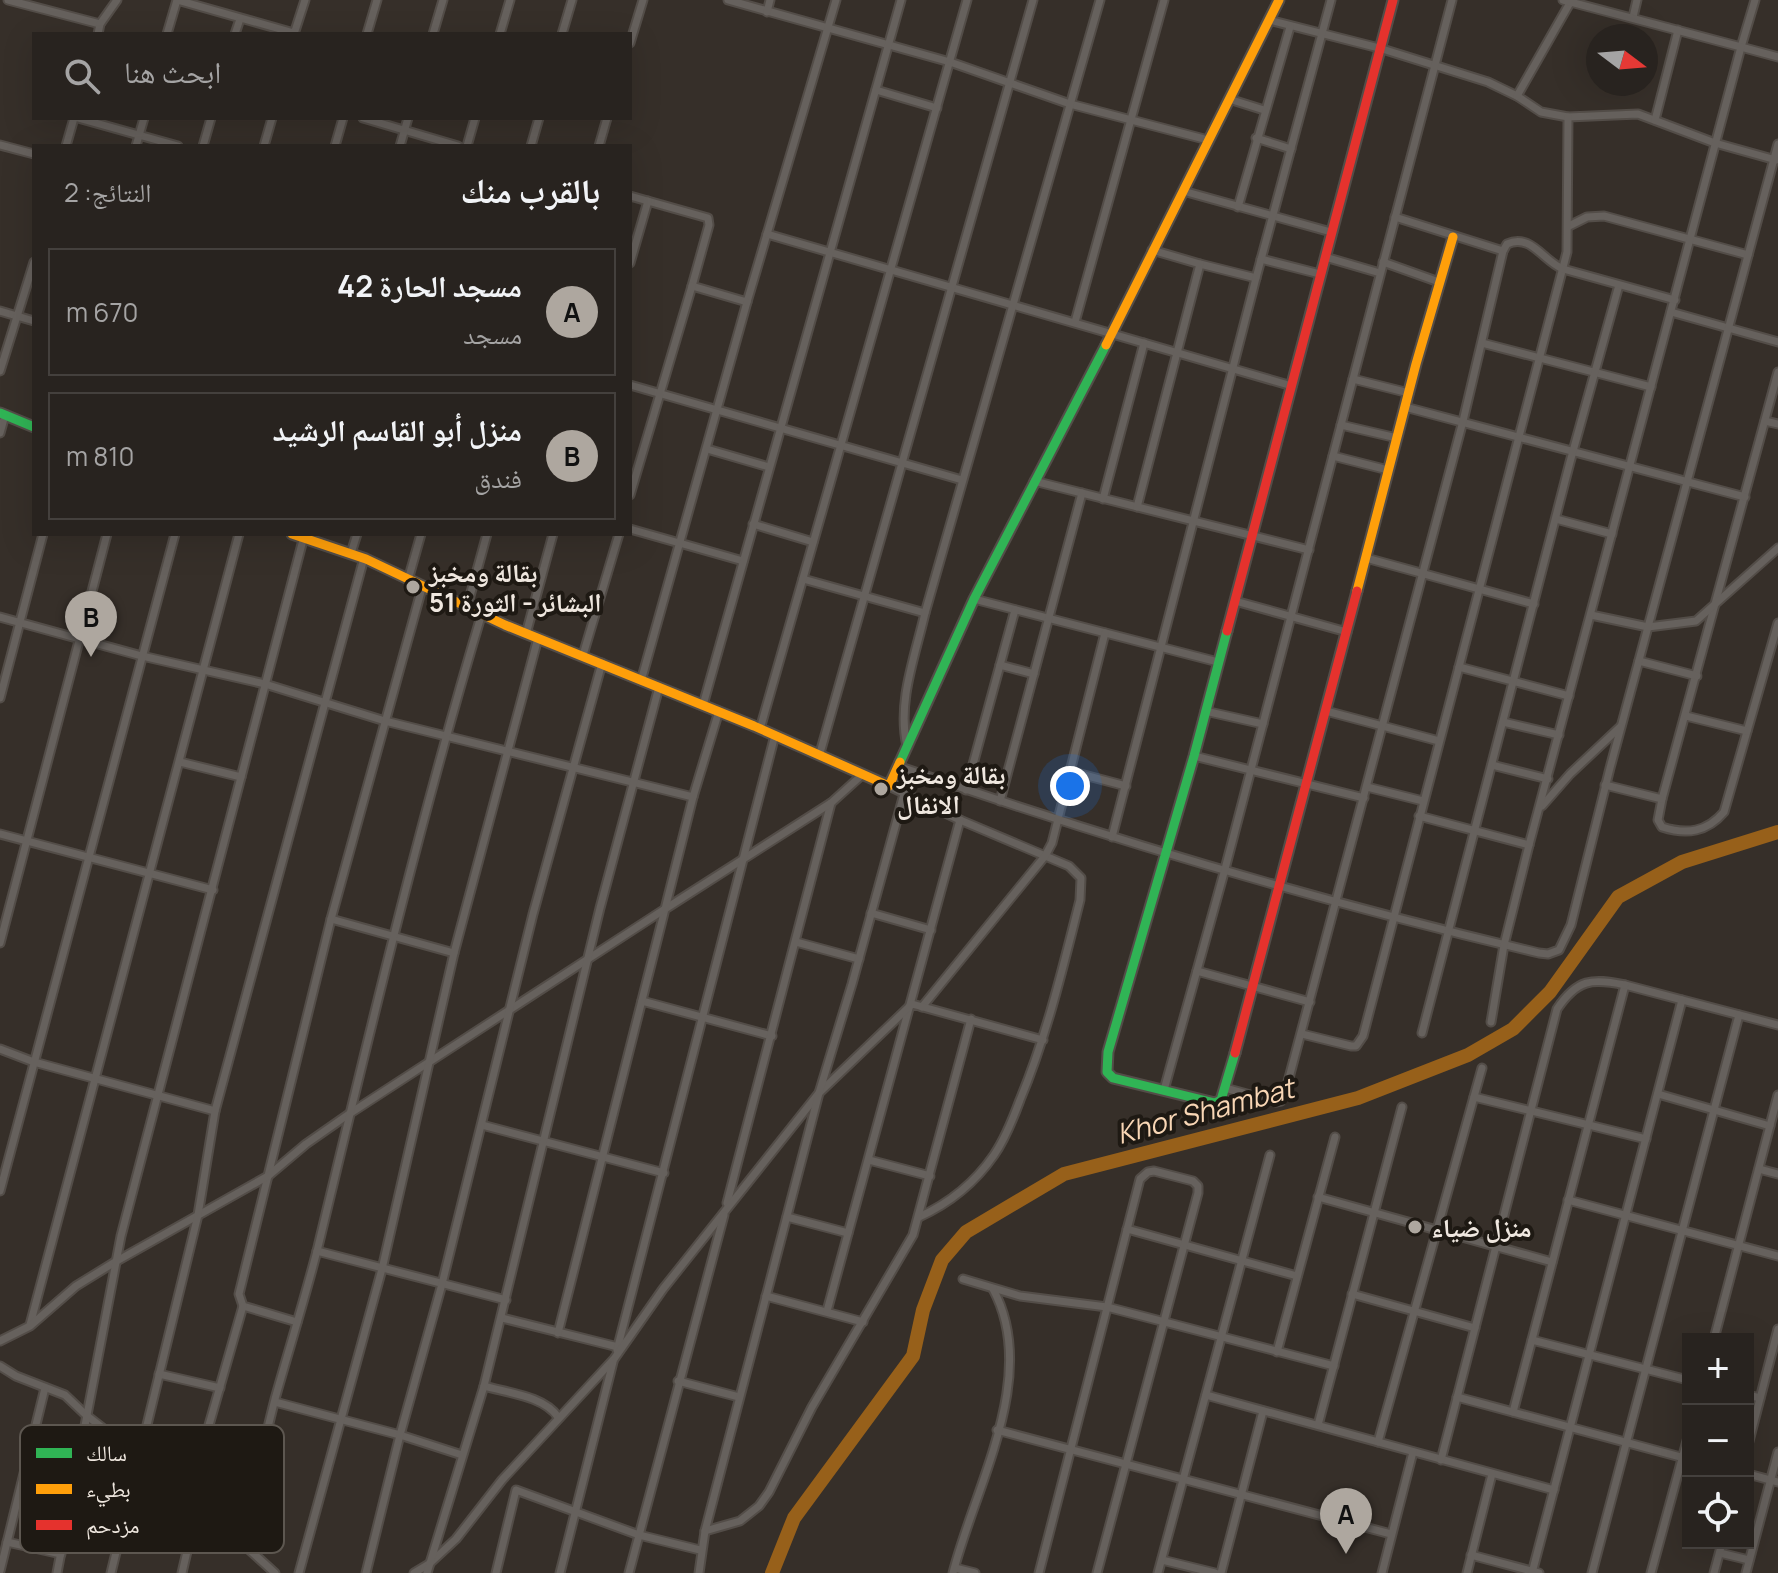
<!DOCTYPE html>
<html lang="ar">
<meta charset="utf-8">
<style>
body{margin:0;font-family:Manrope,"Noto Naskh Arabic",sans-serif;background:#302b28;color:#f1f3f6;direction:rtl}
.controls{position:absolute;right:24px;bottom:24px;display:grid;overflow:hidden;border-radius:0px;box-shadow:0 8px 32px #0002}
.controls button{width:72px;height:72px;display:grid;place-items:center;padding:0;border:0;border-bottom:2px solid #44403d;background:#28231f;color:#f1f3f6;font:40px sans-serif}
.compass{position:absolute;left:1586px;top:24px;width:72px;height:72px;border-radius:50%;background:#28231f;box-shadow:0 8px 32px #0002;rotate:106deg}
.you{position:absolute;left:1070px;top:786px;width:28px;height:28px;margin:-20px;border:6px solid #fff;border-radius:50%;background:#1a73e8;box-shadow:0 0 0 12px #1a73e833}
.badge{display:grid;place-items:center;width:52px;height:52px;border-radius:50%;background:#aea79f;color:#111;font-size:26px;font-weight:700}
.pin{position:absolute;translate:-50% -66px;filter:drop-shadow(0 2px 4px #0008)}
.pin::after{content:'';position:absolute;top:42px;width:28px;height:24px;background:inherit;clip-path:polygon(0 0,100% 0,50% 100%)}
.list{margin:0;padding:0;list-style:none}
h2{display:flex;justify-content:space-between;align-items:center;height:104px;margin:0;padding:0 32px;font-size:34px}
h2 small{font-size:26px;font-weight:400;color:#a5a4a4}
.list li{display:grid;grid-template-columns:52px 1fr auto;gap:24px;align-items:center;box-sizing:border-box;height:128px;margin:0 16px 16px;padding:0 16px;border:2px solid #44403d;border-radius:0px}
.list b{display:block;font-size:30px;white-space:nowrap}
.list p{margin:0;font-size:26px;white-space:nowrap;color:#a5a4a4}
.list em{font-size:26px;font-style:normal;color:#a5a4a4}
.icon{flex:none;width:44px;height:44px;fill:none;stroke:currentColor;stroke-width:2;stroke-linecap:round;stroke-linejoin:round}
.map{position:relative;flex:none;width:1778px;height:1573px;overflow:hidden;direction:ltr}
.search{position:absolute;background:#28231f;box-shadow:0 8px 32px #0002;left:32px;top:32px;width:600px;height:88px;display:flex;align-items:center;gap:20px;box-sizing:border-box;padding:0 28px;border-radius:0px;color:#a5a4a4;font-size:30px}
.panel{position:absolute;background:#28231f;box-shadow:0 8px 32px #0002;left:32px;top:144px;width:600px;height:392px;border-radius:0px;direction:rtl}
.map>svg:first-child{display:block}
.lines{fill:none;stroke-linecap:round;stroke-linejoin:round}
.river{stroke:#97601a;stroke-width:14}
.street-casing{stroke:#534d48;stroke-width:11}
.fast-casing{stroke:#534d48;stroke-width:13}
.slow-casing{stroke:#534d48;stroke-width:13}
.jam-casing{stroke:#534d48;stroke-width:13}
.street{stroke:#66615d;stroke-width:7}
.fast{stroke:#30b455;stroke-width:9}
.slow{stroke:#ff9f0a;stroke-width:9}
.jam{stroke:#e5322d;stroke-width:9}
.poi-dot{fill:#aea79f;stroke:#1e1913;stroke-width:3}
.labels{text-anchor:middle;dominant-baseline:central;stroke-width:8;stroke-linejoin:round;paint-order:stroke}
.poi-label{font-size:26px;font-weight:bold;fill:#efe7df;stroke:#1e1913;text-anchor:start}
.water-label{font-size:28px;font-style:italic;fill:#f8d6b5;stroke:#1e1913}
.key{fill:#1e1913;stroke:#5d5750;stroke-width:2}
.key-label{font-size:22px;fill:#efe7df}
</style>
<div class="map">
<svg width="1778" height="1573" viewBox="0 0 1778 1573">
<rect width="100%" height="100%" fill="#362f29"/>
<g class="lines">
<polyline class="river" points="772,1573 794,1518 913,1356 923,1310 942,1260 966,1232 1064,1174 1358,1098 1468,1055 1513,1029 1550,992 1618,897 1682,862 1778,832"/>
<defs>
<g id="street">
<polyline points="8,0 100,24"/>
<polyline points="728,0 950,62 1070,104 1208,140"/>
<polyline points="1755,0 1741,47 1778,57"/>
<polyline points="767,12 770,0"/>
<polyline points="1633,17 1637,0"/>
<polyline points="1269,20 1379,48 1488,82 1517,96 1541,112 1568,117 1638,114 1715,143 1776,160"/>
<polyline points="98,34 100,24 117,0"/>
<polyline points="167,34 177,0 294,33"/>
<polyline points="235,34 240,19"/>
<polyline points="294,34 305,0"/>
<polyline points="367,34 377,0"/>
<polyline points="433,34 443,0"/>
<polyline points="500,34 510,0"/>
<polyline points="562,34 572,0"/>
<polyline points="630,43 643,0"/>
<polyline points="876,90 937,108"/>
<polyline points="1517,96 1571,1"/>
<polyline points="1229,99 1264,110"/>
<polyline points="78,118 178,146"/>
<polyline points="363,118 458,146"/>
<polyline points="1655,120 1678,30"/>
<polyline points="1256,138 1291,149"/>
<polyline points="0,145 34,154"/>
<polyline points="66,146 74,118"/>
<polyline points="136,146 144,118"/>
<polyline points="203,146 211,118"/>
<polyline points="264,146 272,118"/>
<polyline points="335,146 343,118"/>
<polyline points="400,146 408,118"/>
<polyline points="467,146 475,118"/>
<polyline points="531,146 539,118"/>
<polyline points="599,146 607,118"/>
<polyline points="1183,191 1331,232"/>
<polyline points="630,196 708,218 709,225 692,286 747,302 836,0"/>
<polyline points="1238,207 1290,27"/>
<polyline points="1395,217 1503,251"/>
<polyline points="1569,226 1587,217 1604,216 1748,255"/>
<polyline points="767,234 1292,386"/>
<polyline points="1325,257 1380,273"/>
<polyline points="1261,259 1320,274"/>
<polyline points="1383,262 1439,282"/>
<polyline points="630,263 648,201"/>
<polyline points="1200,264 1256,278"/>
<polyline points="0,311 34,321"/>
<polyline points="1671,312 1778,342"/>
<polyline points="1075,322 1164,0"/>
<polyline points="1482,343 1651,387"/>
<polyline points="0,371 34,262"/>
<path d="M 1778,372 L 1662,799 L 1658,820 L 1662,827 C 1687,835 1707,832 1724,812 L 1778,623"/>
<polyline points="1353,379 1409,393"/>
<polyline points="630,385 962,480"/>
<polyline points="1405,407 1745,497"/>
<polyline points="1765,421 1778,424"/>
<polyline points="1341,425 1397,438"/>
<polyline points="0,433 5,415"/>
<polyline points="707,449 769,467"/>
<polyline points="1333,456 1388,470"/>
<polyline points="1034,481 1309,550"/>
<polyline points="630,495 692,286"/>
<polyline points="1103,499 1144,343"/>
<polyline points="1137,507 1200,264 1152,250"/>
<polyline points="1556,519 1612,534"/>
<polyline points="753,524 813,542"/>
<polyline points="630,529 743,561"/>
<polyline points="351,553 357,534"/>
<polyline points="1366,558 1534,604"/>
<polyline points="803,579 925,613"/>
<polyline points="408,580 421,534"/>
<polyline points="974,599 1218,662"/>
<polyline points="1235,601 1347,632"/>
<polyline points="467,607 487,534"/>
<polyline points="1591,615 1648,627 1696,621 1778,548"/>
<polyline points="0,617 142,656 265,684 385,721 693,797"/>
<polyline points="526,634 553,534"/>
<polyline points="583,655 619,534"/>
<polyline points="1639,661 1697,676"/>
<polyline points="1000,665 1034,674"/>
<polyline points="1459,667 1569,696"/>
<polyline points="641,681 747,302"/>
<polyline points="0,698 43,534"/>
<polyline points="703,705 901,0"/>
<polyline points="1205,711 1263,724"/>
<polyline points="1326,711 1439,741"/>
<polyline points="1686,716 1747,731"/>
<polyline points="1503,722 1559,735"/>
<path d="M 760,729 C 829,486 899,244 967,0"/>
<path d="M 907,746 C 897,702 915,657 925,613 L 1100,0"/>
<polyline points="820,753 1033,0"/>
<polyline points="1194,756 1364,798"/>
<polyline points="180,762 241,777"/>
<polyline points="1492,765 1548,779"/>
<path d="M 898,766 C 1108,839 1322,902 1539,953 L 1548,954 L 1559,950 L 1571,925 L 1610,768 L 1778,144"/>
<polyline points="1069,771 1126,786"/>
<polyline points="1605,785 1662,799"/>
<path d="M 889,786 L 960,820 L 1069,866 L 1081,878 L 1080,900 C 1063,967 1047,1035 1020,1100 C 1013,1119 1005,1139 994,1155 C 974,1184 950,1203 919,1217"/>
<polyline points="1367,787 1423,801"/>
<polyline points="966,790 1015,610"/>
<polyline points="1000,801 1082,493"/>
<polyline points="1542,806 1570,774 1620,727"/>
<polyline points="1419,816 1529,845"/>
<polyline points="0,834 213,890"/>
<polyline points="1112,837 1256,278 1331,0"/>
<polyline points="871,913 931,930"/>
<polyline points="331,919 454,953"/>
<polyline points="796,942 859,959"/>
<polyline points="0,943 107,534"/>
<polyline points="1197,971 1310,1002"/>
<polyline points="642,1001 772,1036"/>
<polyline points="922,1007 1045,856 1052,843 1105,633"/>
<polyline points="1491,1022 1504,945 1529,845 1741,47 1563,0"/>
<polyline points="1422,1033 1570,462 1619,285"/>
<polyline points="1302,1034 1351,1046 1356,1046 1363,1036 1567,252 1568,117"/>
<polyline points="0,1049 34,1062 215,1111"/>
<path d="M 1225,1088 L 1276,1102 L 1281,1101 L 1285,1093 L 1463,421 L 1503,251 L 1507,244 C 1531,233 1543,261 1563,269 L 1675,300"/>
<polyline points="1164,1090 1225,869 1452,0"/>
<polyline points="1658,1094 1770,1126"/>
<polyline points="1474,1097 1646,1139"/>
<polyline points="482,1125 664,1173"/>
<polyline points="869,1160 930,1176"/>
<polyline points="1759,1169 1778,1174"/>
<polyline points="0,1191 175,534"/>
<polyline points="1318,1197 1552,1262"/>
<polyline points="1568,1200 1778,1256"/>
<polyline points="727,1203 831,803"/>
<polyline points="787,1217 848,1233"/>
<polyline points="1127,1229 1297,1276"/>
<polyline points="317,1251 506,1300"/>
<polyline points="963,1279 1020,1296 1107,1307 1334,1366"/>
<polyline points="1352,1294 1475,1328"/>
<polyline points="766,1296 863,1322"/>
<polyline points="827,1311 960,820"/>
<polyline points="502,1318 618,1347"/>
<polyline points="297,1322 243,1306 239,1294 331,919 422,588"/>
<polyline points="30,1325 239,534"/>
<polyline points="558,1333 665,909 831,803 863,774"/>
<polyline points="1714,1339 1778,1095"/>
<polyline points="1532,1340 1688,1380"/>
<polyline points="0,1341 30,1326 76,1286 115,1262 268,1176 306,1144 349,1114 665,909 693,797 719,711"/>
<polyline points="617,1350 775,735"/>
<polyline points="1277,1352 1335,1137"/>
<polyline points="0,1366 16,1376 65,1395 86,1415 189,1495 275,1573"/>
<polyline points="159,1374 220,1388"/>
<polyline points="678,1381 739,1397"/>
<path d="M 484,1386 C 508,1393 544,1396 558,1417"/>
<polyline points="1206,1395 1554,1490"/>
<polyline points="1748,1395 1760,1398"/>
<polyline points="1457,1397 1688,1459"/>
<polyline points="275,1402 400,1435 462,1455"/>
<polyline points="1513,1412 1625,985 1778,1025"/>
<polyline points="1318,1425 1402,1107"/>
<polyline points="997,1430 1391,1534"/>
<polyline points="1378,1442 1482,1068"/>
<polyline points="1748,1445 1778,1329"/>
<path d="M 1441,1460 L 1557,1009 C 1577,979 1592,978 1625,985"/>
<polyline points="1748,1474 1778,1482"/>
<polyline points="189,1495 243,1306"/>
<polyline points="705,1531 740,1521 759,1506 769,1492 812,1407 913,1235 971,1019"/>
<path d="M 241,1541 C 253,1494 263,1446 275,1399 C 289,1349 305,1298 318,1247 C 369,1035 419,823 482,613"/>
<polyline points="7,1542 61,1554"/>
<polyline points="1720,1553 1749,1560"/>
<polyline points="1471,1555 1539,1573"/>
<polyline points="1162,1560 1215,1573"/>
<polyline points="955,1568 975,1573"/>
<polyline points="0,1571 45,1388"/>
<polyline points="57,1573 121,1236 303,540"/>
<polyline points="111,1573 198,1215 215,1111 364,558"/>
<polyline points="182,1573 198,1504"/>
<polyline points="299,1573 382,1269 454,953 538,638"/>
<polyline points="366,1573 400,1435 442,1284 533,914 602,663"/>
<polyline points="414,1573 429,1564 456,1539 502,1480 614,1359 663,1289 819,1093 912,1004 1043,1040"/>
<polyline points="427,1573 484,1386 600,908 659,687"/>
<polyline points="496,1573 516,1490 639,1535 700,1550"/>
<polyline points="560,1573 613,1362"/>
<polyline points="629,1573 724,1215"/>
<polyline points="699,1573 705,1531 819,1093 852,984 904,794"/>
<path d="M 953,1573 C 975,1486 1040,1376 993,1289"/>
<polyline points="1039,1573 1140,1179 1148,1172 1154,1171 1193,1181 1198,1186 1198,1193 1097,1573"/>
<polyline points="1158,1573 1270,1155"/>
<polyline points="1221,1573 1263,1411"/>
<polyline points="1382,1573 1413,1452"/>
<polyline points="1467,1573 1492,1474"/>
<polyline points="1532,1573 1682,1000"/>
<polyline points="1592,1573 1739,1015"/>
<polyline points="1651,1573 1688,1437"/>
<polyline points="1714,1573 1722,1543"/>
<polyline points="1746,1573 1778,1452"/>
</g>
<g id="fast">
<polyline points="0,413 34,427"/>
<polyline points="1227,631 1194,756 1108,1052 1107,1072 1113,1078 1215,1103 1221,1100 1235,1053"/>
<polyline points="900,762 974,599 1106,345"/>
</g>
<g id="slow">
<polyline points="1106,345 1279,0"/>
<polyline points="292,534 366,559 505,625 754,726 889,786 900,762"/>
<polyline points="1357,591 1416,364 1453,237"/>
</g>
<g id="jam">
<polyline points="1227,631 1393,0"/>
<polyline points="1235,1053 1357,591"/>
</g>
</defs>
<use href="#street" class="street-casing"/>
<use href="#fast" class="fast-casing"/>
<use href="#slow" class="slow-casing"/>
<use href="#jam" class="jam-casing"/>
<use href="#street" class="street"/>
<use href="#fast" class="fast"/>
<use href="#slow" class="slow"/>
<use href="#jam" class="jam"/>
</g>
<g class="poi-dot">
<circle cx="413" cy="587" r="8"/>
<circle cx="881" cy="789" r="8"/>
<circle cx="1415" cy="1227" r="8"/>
</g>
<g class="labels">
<g class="poi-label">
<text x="429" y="572">بقالة ومخبز<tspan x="429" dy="30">البشائر - الثورة 51</tspan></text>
<text x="897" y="774">بقالة ومخبز<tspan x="897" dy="30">الانفال</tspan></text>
<text x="1431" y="1227">منزل ضياء</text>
</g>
<g class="water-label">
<text transform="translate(1205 1110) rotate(-15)">Khor Shambat</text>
</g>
</g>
<rect x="20" y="1425" width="264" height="128" rx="12" class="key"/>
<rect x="36" y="1448" width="36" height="10" fill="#30b455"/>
<rect x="36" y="1484" width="36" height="10" fill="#ff9f0a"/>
<rect x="36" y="1520" width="36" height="10" fill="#e5322d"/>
<g class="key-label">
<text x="86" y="1461">سالك</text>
<text x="86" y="1497">بطيء</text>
<text x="86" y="1533">مزدحم</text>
</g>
</svg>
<div class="controls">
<button>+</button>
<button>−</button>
<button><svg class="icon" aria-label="locate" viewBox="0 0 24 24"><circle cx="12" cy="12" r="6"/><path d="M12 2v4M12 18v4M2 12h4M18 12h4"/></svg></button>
</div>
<svg class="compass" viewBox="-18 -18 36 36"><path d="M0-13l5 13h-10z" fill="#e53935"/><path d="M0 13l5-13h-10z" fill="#a5a4a4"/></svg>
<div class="you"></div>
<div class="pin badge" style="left:1346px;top:1554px">A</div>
<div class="pin badge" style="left:91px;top:657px">B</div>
<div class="search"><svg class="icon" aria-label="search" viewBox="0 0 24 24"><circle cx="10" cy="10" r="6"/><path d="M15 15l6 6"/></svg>ابحث هنا</div>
<section class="panel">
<h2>بالقرب منك<small>النتائج: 2</small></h2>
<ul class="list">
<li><span class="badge">A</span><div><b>مسجد الحارة 42</b><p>مسجد</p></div><em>670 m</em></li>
<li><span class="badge">B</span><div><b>منزل أبو القاسم الرشيد</b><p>فندق</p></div><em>810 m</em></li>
</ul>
</section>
</div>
